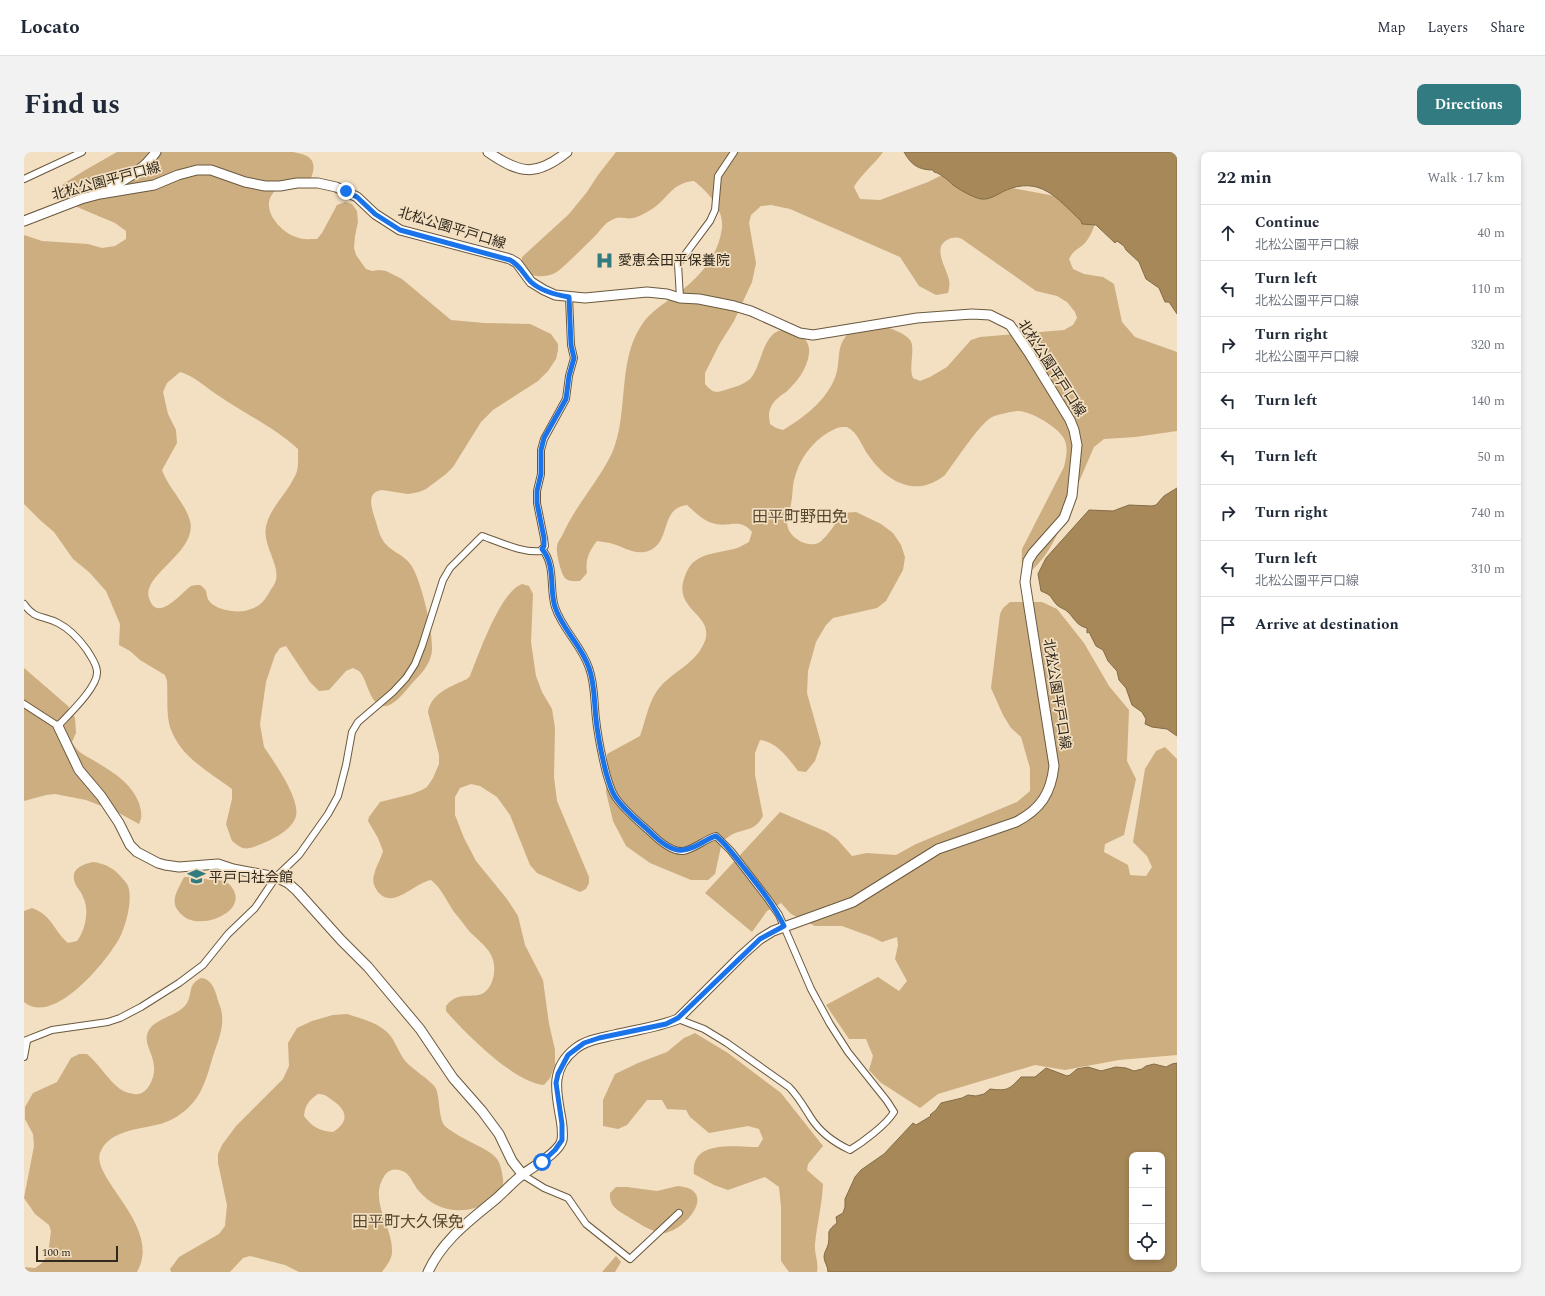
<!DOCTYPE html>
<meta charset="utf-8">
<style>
body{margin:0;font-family:Spectral,"Noto Sans JP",serif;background:#f2f2f3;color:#1f2937}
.controls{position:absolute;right:12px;bottom:12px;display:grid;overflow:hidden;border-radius:8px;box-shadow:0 2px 6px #0003}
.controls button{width:36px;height:36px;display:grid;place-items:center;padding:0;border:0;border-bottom:1px solid #e0e1e3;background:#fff;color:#1f2937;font:20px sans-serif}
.scale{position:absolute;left:12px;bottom:10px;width:82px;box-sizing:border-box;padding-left:4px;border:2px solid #30291d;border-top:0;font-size:11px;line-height:14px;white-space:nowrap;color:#30291d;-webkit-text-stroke:3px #f3dfc1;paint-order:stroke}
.stop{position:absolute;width:12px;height:12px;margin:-9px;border:3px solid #1a73e8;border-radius:50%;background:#fff}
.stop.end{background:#1a73e8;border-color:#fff;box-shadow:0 1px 4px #0008}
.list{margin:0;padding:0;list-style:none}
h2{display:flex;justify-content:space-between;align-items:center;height:52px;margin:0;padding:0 16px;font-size:17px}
h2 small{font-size:13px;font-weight:400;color:#747a83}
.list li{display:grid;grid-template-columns:26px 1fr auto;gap:12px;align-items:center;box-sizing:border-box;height:56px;padding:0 16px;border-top:1px solid #e0e1e3}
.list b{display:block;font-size:15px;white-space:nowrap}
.list p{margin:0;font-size:13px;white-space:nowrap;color:#747a83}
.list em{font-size:13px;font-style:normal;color:#747a83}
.icon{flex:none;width:22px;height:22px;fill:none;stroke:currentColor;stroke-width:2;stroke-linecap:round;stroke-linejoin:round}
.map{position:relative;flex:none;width:1153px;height:1120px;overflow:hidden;border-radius:8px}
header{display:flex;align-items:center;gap:24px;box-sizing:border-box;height:56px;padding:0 20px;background:#fff;border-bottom:1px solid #e0e1e3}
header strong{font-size:19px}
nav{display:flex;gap:22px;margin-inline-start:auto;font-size:14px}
.intro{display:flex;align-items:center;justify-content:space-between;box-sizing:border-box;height:96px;padding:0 24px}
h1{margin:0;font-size:28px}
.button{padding:10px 18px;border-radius:8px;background:#327b81;color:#fff;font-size:14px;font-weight:700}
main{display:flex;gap:24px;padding:0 24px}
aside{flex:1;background:#fff;border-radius:8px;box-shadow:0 2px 6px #0003}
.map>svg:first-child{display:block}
.green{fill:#ccae80;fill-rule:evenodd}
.water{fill:#a78859;stroke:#836c47;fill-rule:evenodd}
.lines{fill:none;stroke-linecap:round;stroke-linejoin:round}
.street-casing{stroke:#6a593f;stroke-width:8}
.secondary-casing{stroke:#6a593f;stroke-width:11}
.street{stroke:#fff;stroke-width:6}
.secondary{stroke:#fff;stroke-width:9}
.route{stroke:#1a73e8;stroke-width:5}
.labels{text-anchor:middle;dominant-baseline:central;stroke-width:3.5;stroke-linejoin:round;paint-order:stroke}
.street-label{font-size:14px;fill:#30291d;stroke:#f3dfc1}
.poi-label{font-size:14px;fill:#30291d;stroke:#f3dfc1;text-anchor:start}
.quarter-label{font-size:16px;fill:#59482f;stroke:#f3dfc1}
</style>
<header>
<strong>Locato</strong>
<nav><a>Map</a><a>Layers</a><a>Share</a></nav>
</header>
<div class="intro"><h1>Find us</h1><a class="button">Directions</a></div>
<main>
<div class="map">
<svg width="1153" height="1120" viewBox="0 0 1153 1120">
<rect width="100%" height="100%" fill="#f3dfc1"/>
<g class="green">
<path d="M 93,0 L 269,0 C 286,3 294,8 287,26 C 276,31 258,31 250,40 C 235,56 256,80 272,85 C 278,88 286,87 293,87 L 298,81 L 313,53 L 321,50 L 328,52 L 333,59 L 334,70 L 331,84 L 330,96 L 332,103 L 342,117 L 348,119 L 355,118 L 362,119 L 378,127 L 427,168 L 460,171 L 506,172 L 527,182 L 534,192 L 534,198 L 532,207 L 524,219 L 514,229 L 469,258 L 457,270 L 429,315 L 422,322 L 402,337 L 395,340 L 384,342 L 358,338 C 340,340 349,360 352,370 C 354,376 355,382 358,387 C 364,399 380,402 387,413 C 397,427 412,488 407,504 C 403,518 393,525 384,536 C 379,542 368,556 358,554 C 345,551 343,526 335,519 C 333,518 331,517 329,516 L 322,519 L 305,538 L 295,539 L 286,530 L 262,494 L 256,496 L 251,503 L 242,530 L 236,572 L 240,595 C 250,610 276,646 272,664 C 269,676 253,685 242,690 C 236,692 226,698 219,696 C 215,695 211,691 208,689 L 202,672 L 208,647 L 208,637 C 184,619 156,605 146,575 C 142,561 144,543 143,529 L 141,523 L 116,508 L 106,499 L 95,493 L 96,472 L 82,439 L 65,420 L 49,407 L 30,380 L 16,368 L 0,352 L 0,83 L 18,89 L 64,92 L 78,96 L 91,94 L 102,87 L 102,79 L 91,71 L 46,52 L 39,47 L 36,41 L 39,32 L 58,20 ZM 156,220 C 170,224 180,234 192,242 C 219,261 250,275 274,297 C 274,306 275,317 271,324 C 263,341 248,354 243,371 C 236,391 256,411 252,428 C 251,432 248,436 246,439 C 241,448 237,454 227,457 C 217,462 194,459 186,450 C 183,447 183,443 182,439 C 181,437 178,434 176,433 C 172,433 170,433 167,434 C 157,441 133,472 125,446 C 117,423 174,400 166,369 C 161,350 144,336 138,318 L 153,291 L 152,278 L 144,262 L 139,240 L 143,231 Z"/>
<path d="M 592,0 L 859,0 C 850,13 837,22 830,35 L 836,47 L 856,48 L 904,30 L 928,18 L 977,34 L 1047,47 L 1074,61 C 1071,72 1068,83 1061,91 C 1054,98 1050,97 1045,107 L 1049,117 L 1060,122 L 1079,125 L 1090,132 L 1098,170 L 1111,185 L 1153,200 L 1153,279 L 1111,285 L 1080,287 L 1070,295 C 1063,311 1056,327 1049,344 C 1039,369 1029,400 1007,419 C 995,414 998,409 998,397 L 1040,315 C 1042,306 1045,294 1039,285 C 1032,274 1008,260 995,259 C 990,259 972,263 968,265 C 956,271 931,310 921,323 C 893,346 864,331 845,304 C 837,294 835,281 823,275 C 819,275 814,275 811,277 C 792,285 776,305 771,325 C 768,333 769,343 767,352 C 766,360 761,367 764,376 C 767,387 786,397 796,390 C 805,383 812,370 819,361 L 832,360 L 857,372 L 869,381 L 877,393 L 881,405 L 879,418 L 862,449 L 853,456 L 809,466 L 802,473 L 792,490 L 784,519 L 783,541 L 797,591 L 791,609 L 782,620 L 774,619 C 764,606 753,590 736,588 L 731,601 L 731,623 L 739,664 C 731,679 723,676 709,682 C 705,684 701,687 698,690 L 691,722 L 684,728 L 667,728 L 626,711 L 602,694 L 589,669 L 582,640 L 583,602 L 616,584 C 622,568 625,546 637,534 C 651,518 671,512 680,491 C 693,462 647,459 661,424 C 663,419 666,412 671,409 C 682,401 693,401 705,398 C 712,397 718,394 725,390 L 728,380 C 716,366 706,375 692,372 C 680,370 671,360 663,353 C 634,356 649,394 621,400 C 608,402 598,394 586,391 C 582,390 577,390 573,389 C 565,399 561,408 563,421 L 556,429 C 552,429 546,430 542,427 C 537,423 532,401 533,395 C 533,391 536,387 538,384 C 551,354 574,330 588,301 C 605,263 593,210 617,174 C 625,161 638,153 650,144 C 673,128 694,106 698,76 C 700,57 684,40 670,29 C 647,31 645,46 628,57 C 623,60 615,65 609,66 C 600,68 597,62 586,69 C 580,72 576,79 571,84 C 566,89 535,120 531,121 C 520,126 508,125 498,119 L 498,105 L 545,62 L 563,40 L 574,23 ZM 747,53 L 766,57 L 876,105 L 895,134 L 912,143 L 924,141 C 925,137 926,133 925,128 C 923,117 908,96 923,88 C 929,85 932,85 938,87 L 1012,139 L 1033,144 L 1043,150 L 1051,160 L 1053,166 L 1049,173 L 1040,178 L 956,185 L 947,188 L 923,215 L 906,225 L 896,229 L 889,226 C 884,215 892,196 886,188 C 881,181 866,176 858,174 C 855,173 835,175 831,176 C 828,178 824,182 822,184 C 813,195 816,206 813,219 C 807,245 781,265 759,278 L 752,276 L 746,272 C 745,266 744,260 747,255 C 750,248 756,244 762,240 C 773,230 783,217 785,202 C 786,194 783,187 775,182 C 770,178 765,177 758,178 C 738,181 738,215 726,227 C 720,232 712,235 704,237 C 692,241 690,242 681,232 L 681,221 L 695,193 L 710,169 L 728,130 L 732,111 L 725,71 L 727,63 L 737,54 Z"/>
<path d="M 498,432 L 505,434 L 509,442 L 507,490 L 512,524 L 518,540 L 528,557 L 531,576 L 530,625 L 533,649 L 565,725 L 565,731 L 562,737 L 556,740 L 513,721 L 506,713 L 486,663 L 473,645 L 456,634 L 447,632 L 436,636 L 431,645 L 431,663 L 440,686 L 452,709 L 483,747 L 494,764 L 501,793 L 519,828 L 525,872 L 531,898 L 531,913 L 526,926 L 520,933 C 492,932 441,881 422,859 L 422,854 C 436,836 452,850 463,838 C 471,829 473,812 466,801 C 461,793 452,786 445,779 C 440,772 435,766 430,760 C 422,748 418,737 407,728 C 390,731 369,758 354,740 C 350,735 348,729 350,723 C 352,714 357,707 359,699 L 354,686 L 344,669 L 345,665 L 356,650 L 388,642 L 398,638 L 403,635 L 409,626 L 415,612 L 415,603 L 404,560 C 407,541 428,534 443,527 L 446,524 C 455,502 476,440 498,432 Z"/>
<polygon points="986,450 1018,450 1033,457 1060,491 1085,534 1105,558 1103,609 1112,627 1100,683 1081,692 1080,700 1104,713 1106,723 1122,724 1128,715 1123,704 1109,690 1121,617 1132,599 1141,595 1153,607 1153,903 1095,908 1041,918 1011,913 914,942 896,956 856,930 845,918 849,904 842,887 825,887 802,853 854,825 875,839 883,829 871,807 874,793 873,785 858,790 848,785 818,774 791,774 767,762 757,751 743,759 728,780 681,741 756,660 803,680 813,687 828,704 843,701 872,703 892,692 993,650 1006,639 1006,616 997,585 987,576 979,563 967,536 976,462 979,456"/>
<path d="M 0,516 L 44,554 L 51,566 L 52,581 L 48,590 C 53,600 60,603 69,608 C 87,619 107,630 115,651 C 117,659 119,664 115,672 L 93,660 L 62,648 L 31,642 L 22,643 L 0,649 Z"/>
<path d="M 69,710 C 82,712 90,716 99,727 C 101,729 103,732 104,734 C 109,748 102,773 96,785 C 84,808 30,875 0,850 L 0,759 L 8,756 C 29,764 29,778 44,791 L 53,789 C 61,778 66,759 59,745 C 58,741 55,738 53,735 C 44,719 55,713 69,710 Z"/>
<path d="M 160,725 C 169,725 178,726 187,728 C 192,728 198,728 202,730 C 206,732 208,735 210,739 C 221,762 174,779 158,763 C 144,750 153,740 160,725 Z"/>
<path d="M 177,826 C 190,827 192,843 196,854 C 202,871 195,887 189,904 C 184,921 179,942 165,955 C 159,961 150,967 142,970 C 122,978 86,975 76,1001 C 67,1027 139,1075 113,1120 L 0,1120 L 0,1115 L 11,1116 L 18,1111 L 24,1102 L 27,1079 L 25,1073 L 11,1062 L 0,1046 L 10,994 L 9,982 L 1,967 L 1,955 L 9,941 L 33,930 L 47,906 L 55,902 L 63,902 C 75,912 84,928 96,937 C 101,940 104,941 110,942 C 116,943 121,940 125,934 C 140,909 117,895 124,880 C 131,865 154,865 163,851 C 169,841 163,833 177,826 Z"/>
<path d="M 323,862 C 338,867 353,870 364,881 C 372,889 375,903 383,911 C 389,917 408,930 411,935 C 416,942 414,963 420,973 C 422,976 427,978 429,980 C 440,988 467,998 473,1007 C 477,1013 478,1020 479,1027 C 480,1037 475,1044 467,1049 C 441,1064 413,1061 394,1038 C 390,1033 387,1025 382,1021 C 375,1016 366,1016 361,1023 C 343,1048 370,1075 368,1101 C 367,1109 362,1114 358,1120 L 275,1120 L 261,1113 L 226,1104 L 219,1106 L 206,1120 L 147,1120 L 146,1117 L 155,1105 L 195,1082 L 201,1074 L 203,1053 L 194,1011 L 194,1002 L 198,993 L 212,974 L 259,927 L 265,914 L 264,891 L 273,876 L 288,869 L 309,863 ZM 294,942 C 300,942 303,944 308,948 C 323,958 326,969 309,980 C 296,979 288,975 280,964 C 281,953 285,948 294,942 Z"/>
<path d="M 671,881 L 704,901 L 757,941 L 799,994 L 784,1012 L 783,1018 L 799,1032 C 798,1053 793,1072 791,1092 C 790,1101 795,1111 793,1120 L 765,1120 L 757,1109 L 757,1055 L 755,1035 L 741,1025 L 704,1038 L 690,1033 L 670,1022 C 666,987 712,995 734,995 L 739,987 L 735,977 L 724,974 L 685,981 L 666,965 L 662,958 L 643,957 L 638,948 L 623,948 L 603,973 L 594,977 L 579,974 L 579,948 L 591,922 L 614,911 L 643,900 L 660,886 Z"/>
<path d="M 654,1034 C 658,1035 663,1035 666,1037 C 688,1048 656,1081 639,1081 C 629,1081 611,1069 603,1064 C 593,1058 585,1054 586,1041 L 592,1035 L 603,1035 L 633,1039 Z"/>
<polygon points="592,1104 597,1110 591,1120 578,1120"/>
</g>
<g class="water">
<path d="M 880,0 L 1153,0 L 1153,162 L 1145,150 L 1141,150 L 1135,136 L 1122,127 L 1115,110 L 1102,98 L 1100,94 L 1093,89 L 1091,91 L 1072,73 L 1058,72 L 1057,69 C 1033,46 1016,23 980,39 C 973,43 965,48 957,47 C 948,45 936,38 929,33 C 925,29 916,21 910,20 L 909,18 C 895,18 887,13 880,0 Z"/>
<path d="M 1153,336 L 1153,584 L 1143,577 L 1128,575 L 1121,572 L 1122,567 L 1118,560 L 1108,553 L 1102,536 L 1095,528 L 1093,519 L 1084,509 L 1079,498 L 1072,494 L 1065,480 L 1063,481 L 1063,476 C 1053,474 1050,466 1044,460 C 1041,457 1036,456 1033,453 C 1025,444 1029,444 1017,439 L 1014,422 L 1022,406 L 1065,358 L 1089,359 L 1105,353 L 1128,354 L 1132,353 L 1140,344 Z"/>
<path d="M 1153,911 L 1153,1120 L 804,1120 C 804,1114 800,1110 800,1105 C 800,1100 803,1097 804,1093 C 807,1081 800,1081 813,1071 L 812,1065 L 819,1061 L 821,1055 L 821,1047 L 831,1025 L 837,1018 L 860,1002 L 889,971 L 892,973 L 907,964 L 906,963 L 912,958 L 917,951 L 938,946 L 944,943 L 952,944 L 960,942 L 966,937 C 983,939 985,938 997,925 L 1011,925 L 1022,916 L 1043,924 L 1046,923 L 1053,917 L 1064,915 L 1077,919 L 1092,915 L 1102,916 L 1110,919 L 1118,917 L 1122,914 L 1130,912 L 1142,915 L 1148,912 ZM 1108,1003 L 1138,1003 L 1138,1105 L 1108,1105 Z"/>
</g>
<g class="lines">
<defs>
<g id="street">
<polyline points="0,27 58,0"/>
<polyline points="656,146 654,112 686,69 691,58 694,24 710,0"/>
<path d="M 518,397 C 532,413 525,436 531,455 C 538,477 558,494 565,516 C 571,532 570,550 572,567 C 574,585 582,632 592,646 C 601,659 614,669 626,680 C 634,688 647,700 659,699 C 671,697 681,687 692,684 L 707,699 L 744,747 L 755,763 L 787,837 L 806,872 L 824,900 L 863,949 L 870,960 C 862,973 839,990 826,998 C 811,991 796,980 787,966 C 780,955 774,944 765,935 L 703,891 L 680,877 L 654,867"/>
<path d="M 0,452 C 11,468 19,463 34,471 C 46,477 55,487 63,498 C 67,505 73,512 73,520 C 74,535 44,563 34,574 L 0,552"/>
<path d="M 0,889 L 28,878 L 84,870 L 96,866 L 117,855 L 155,831 L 179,813 L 204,782 L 231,756 L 252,725 L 275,703 L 304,662 L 314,644 L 322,613 L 328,580 L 334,570 L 369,540 L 382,526 L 391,512 L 398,494 L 419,428 L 426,416 L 458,384 C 476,390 497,401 517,399 L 521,394 L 520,386 L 513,351 L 513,339 L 517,322 L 517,298 L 520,287 L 542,247 L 545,224 L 550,206 L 547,193 L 545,145"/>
<polyline points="0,905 3,889"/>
<polyline points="499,1023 520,1036 544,1046 562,1072 606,1107 655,1061"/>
</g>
<g id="secondary">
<path d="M 464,0 C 496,22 512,25 543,0"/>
<path d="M 80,40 C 101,27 118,20 132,0"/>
<path d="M 0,69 L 57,47 L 76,42 L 130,33 L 154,23 L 173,18 L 187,18 L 221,30 L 241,34 L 256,34 L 273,31 L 294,31 L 312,35 L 333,45 L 351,62 L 376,78 L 486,107 L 493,111 L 507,130 L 520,138 L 531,143 L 561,146 L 623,140 L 643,142 L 656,146 L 675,147 L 710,154 L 727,159 L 776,181 L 789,183 L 893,166 L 948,162 L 966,163 L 986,173 L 1005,201 L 1046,268 L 1050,278 L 1053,293 L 1048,344 L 1040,366 L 1009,401 L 1004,409 L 1001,430 L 1030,614 C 1027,641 1017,657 992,670 L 914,697 L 829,750 L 749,779 L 736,787 L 718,803 L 654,867 C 634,875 612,878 590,883 C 577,886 562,888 551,897 C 526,917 532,940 537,967 C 538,973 539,982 538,988 C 535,1001 508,1015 498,1023 C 489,1030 482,1038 473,1046 C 447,1068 419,1087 404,1120"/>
<polyline points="34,574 55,618 77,644 95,671 106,693 113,700 134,711 141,713 155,715 194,712 209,717 252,725 264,731 273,739 317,788 344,815 396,877 429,926 458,959 475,982 488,1009 499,1023"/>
</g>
</defs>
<use href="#street" class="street-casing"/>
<use href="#secondary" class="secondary-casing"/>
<use href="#street" class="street"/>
<use href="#secondary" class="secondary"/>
</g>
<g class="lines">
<path class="route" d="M 322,39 L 333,45 L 351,62 L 376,78 L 486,108 C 497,114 499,122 507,130 C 517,139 532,143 545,145 L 547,193 L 550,206 L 545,224 L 542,247 L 520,286 L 517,298 L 517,322 L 513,339 L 513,351 L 520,386 L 520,394 L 518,397 C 532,413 525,436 531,455 C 538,477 558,494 565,516 C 571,532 570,550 572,567 C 574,585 582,632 592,646 C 601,659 614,669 626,680 C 634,688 647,700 659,698 C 672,697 681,687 692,684 C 702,692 709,702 717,712 C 733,732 749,751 760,774 L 736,787 L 654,866 L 642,872 L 575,886 L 560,891 L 544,903 L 534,922 L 532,931 L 538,972 L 538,988 L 531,998 L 518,1010"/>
</g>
<defs>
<symbol id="hospital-bare" viewBox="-9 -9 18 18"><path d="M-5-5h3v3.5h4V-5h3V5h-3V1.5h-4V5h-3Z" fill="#327b81" stroke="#f3dfc1" stroke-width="2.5" paint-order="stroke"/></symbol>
<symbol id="school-bare" viewBox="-9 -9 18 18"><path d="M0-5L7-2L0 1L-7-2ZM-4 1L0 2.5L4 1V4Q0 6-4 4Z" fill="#327b81" stroke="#f3dfc1" stroke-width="2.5" paint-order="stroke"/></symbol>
</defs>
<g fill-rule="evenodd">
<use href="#hospital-bare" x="568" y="96" width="25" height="25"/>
<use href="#school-bare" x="160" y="712" width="25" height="25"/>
</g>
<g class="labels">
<g class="street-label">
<text transform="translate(82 29) rotate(-15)">北松公園平戸口線</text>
<text transform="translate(428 76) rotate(17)">北松公園平戸口線</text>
<text transform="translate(1028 216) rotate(57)">北松公園平戸口線</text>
<text transform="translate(1033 542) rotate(81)">北松公園平戸口線</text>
</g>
<g class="poi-label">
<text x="594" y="108">愛恵会田平保養院</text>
<text x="185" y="725">平戸口社会館</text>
</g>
<g class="quarter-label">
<text x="776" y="365">田平町野田免</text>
<text x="384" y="1070">田平町大久保免</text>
</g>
</g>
</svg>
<div class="controls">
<button>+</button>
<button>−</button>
<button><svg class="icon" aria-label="locate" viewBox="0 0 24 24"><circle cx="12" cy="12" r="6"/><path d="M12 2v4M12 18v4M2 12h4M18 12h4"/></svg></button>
</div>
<div class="scale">100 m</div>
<div class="stop" style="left:518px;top:1010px"></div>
<div class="stop end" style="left:322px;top:39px"></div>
</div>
<aside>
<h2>22 min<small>Walk · 1.7 km</small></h2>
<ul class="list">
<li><svg class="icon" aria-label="ahead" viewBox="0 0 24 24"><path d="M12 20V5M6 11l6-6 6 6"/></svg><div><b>Continue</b><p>北松公園平戸口線</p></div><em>40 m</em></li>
<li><svg class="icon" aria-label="left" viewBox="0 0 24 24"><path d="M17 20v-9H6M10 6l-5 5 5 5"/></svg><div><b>Turn left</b><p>北松公園平戸口線</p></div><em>110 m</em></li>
<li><svg class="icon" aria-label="right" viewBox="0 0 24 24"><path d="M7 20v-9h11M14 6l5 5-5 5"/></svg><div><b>Turn right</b><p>北松公園平戸口線</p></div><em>320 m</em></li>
<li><svg class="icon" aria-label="left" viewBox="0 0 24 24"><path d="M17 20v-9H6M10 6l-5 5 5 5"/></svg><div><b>Turn left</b></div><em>140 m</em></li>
<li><svg class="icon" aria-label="left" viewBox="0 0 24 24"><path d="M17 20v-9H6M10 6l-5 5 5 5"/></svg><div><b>Turn left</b></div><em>50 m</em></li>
<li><svg class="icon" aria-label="right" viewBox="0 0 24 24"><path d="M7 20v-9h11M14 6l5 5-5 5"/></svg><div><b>Turn right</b></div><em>740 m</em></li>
<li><svg class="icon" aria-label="left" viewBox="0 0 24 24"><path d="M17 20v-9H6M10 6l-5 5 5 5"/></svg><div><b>Turn left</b><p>北松公園平戸口線</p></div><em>310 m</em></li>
<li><svg class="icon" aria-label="arrive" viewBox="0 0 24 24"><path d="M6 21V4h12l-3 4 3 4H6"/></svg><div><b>Arrive at destination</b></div></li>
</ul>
</aside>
</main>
